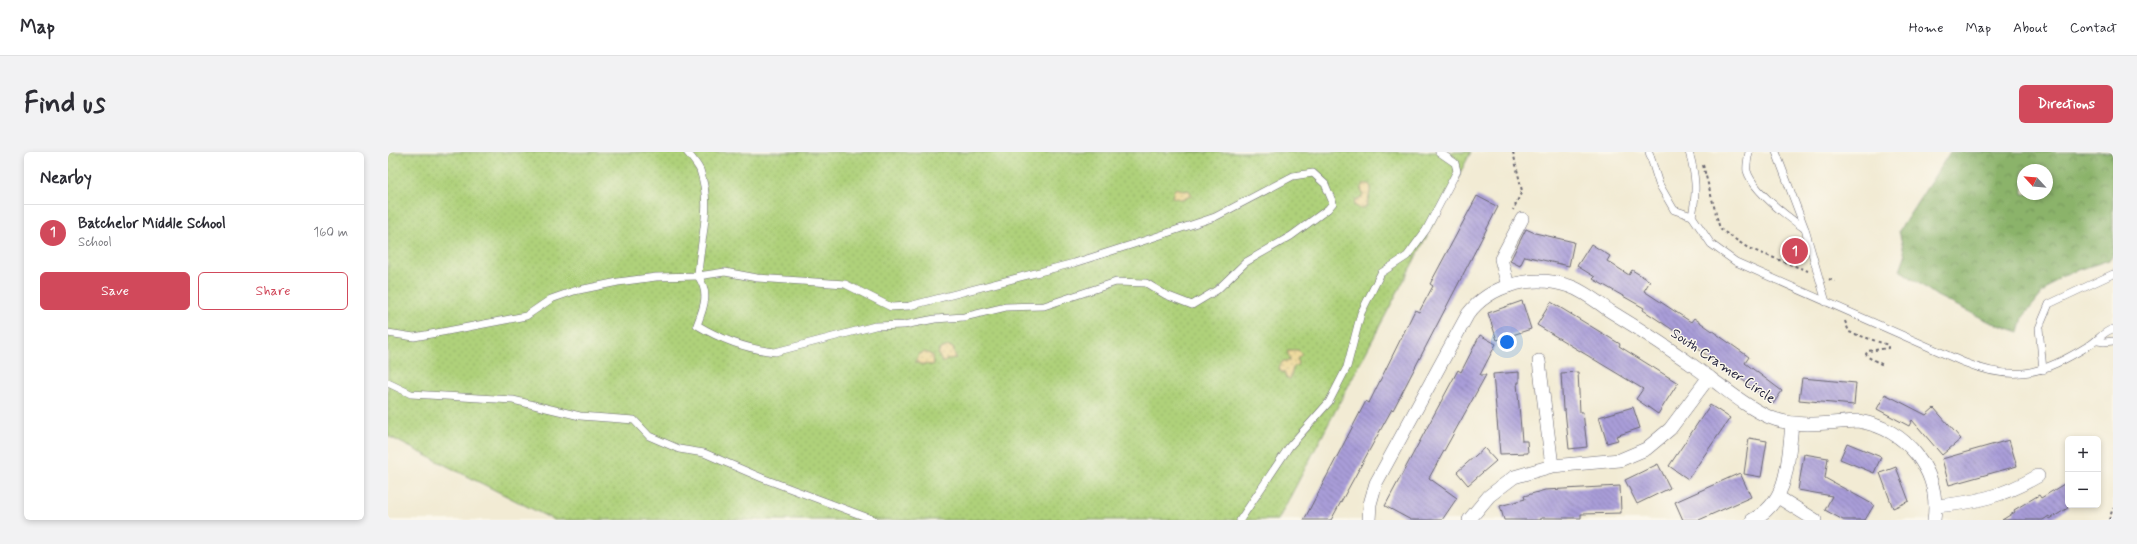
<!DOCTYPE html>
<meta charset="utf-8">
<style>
body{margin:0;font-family:Mynerve,sans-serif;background:#f2f2f3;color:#2b2b33}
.controls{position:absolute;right:12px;bottom:12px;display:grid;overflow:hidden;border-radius:6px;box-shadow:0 2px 6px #0003}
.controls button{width:36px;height:36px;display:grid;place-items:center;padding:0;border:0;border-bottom:1px solid #e1e1e2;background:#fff;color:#2b2b33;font:20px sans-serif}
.compass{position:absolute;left:1629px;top:12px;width:36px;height:36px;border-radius:50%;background:#fff;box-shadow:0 2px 6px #0003;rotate:296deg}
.you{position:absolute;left:1119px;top:190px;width:14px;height:14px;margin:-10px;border:3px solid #fff;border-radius:50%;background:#1a73e8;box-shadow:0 0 0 6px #1a73e833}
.badge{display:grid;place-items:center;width:26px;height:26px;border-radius:50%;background:#d1495b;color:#fff;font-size:13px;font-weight:700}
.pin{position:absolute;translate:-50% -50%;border:2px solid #fff;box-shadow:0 1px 4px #0006}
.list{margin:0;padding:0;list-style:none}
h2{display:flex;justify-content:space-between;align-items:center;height:52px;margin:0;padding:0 16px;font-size:17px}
h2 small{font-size:13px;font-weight:400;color:#7c7c81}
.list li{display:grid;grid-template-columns:26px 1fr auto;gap:12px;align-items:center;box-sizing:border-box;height:56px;padding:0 16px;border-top:1px solid #e1e1e2}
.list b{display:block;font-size:15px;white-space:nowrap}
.list p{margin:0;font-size:13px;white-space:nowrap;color:#7c7c81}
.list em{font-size:13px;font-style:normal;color:#7c7c81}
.actions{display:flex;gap:8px;padding:12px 16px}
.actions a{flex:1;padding:9px 0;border:1px solid #d1495b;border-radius:6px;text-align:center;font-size:14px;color:#d1495b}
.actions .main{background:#d1495b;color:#fff}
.map{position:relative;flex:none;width:1725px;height:368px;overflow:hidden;border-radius:6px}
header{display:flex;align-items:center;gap:24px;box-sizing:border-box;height:56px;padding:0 20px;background:#fff;border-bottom:1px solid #e1e1e2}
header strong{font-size:19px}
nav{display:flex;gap:22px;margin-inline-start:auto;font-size:14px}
.intro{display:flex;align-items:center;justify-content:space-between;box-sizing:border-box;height:96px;padding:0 24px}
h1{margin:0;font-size:28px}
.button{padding:10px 18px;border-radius:6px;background:#d1495b;color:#fff;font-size:14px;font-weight:700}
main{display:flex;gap:24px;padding:0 24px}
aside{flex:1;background:#fff;border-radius:6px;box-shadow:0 2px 6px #0003}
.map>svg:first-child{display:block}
.grass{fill:url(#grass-dots);stroke:#687a5a}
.forest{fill:url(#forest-crowns);stroke:#566a52;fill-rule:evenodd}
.sand{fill:url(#sand-dots);stroke:#887e6c}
.building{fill:url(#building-back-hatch)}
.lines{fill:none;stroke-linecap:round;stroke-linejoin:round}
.service-casing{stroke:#6b6871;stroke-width:8}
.minor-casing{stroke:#6b6871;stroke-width:14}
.path{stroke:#6b6871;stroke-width:2;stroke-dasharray:3 3;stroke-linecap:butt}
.service{stroke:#fff;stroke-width:7}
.minor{stroke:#fff;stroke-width:13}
.labels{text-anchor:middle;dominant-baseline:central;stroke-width:3;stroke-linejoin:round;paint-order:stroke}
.street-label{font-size:14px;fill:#22223b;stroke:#fbf7ec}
</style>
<header>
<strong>Map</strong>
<nav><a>Home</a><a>Map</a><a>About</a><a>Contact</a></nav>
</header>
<div class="intro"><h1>Find us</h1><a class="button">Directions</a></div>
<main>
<aside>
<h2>Nearby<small></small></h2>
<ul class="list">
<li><span class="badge">1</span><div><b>Batchelor Middle School</b><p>School</p></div><em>160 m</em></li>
</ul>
<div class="actions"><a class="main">Save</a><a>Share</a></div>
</aside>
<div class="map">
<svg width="1725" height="368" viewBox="0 0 1725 368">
<defs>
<pattern id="grass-dots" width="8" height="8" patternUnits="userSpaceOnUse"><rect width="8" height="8" fill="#afd17a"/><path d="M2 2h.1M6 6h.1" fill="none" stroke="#96b36a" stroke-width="1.8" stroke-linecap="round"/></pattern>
<pattern id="forest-crowns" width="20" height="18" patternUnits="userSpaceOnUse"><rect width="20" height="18" fill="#8bb36a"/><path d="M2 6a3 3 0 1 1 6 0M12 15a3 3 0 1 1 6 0" fill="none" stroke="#719158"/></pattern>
<pattern id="sand-dots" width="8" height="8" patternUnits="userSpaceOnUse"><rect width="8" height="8" fill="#eeda9e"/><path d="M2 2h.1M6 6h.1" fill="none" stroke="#ccbb89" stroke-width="1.8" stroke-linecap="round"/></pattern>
<pattern id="building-back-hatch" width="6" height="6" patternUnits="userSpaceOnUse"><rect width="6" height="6" fill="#a99dd8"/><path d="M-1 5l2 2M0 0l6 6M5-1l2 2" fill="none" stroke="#8980b0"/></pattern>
</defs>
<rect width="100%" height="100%" fill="#fbf7ec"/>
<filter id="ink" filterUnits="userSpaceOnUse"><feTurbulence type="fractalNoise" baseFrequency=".025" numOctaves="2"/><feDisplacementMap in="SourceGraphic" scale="8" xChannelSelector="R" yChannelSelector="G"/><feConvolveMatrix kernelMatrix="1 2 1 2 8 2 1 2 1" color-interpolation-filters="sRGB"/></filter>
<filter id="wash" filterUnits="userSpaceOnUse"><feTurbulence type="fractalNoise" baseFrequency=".012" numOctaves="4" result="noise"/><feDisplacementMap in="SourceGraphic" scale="16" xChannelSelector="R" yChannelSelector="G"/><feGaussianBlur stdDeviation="0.9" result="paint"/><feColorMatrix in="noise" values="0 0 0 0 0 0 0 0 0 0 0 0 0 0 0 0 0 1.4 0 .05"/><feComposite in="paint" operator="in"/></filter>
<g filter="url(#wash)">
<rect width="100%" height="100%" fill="#f2ebd4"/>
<polygon class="grass" points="0,0 1083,0 890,368 166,368 0,284"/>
<path class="forest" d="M 1562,0 L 1725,0 L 1725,102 L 1721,108 L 1672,124 L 1653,143 L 1635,165 L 1631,180 L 1602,170 L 1549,144 L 1512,118 L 1517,104 L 1511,79 ZM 1635,18 L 1659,18 L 1659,42 L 1635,42 Z"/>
<g class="sand">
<polygon points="976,32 981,32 983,35 979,54 973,57 966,53 967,49 972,47 975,43 973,38"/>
<polygon points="789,36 797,39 801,38 804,43 795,48 784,45 786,38"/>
<polygon points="561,194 565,196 568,206 559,207 557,210 554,210 550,202 552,197"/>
<polygon points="899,198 910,198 914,202 909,207 910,212 905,216 902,227 898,226 896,220 893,220 891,215 895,209 902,209"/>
<polygon points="537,200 544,203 545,213 532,212 527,210 531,202"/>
</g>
<g id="blocks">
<g class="building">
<polygon points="1089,44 1110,55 1005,258 1004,257 943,368 916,368 978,249 981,251 1027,158 1031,160 1045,134 1042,132"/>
<polygon points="1138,77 1147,81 1186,90 1181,114 1137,104 1132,114 1122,109"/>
<polygon points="1203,92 1222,104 1219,109 1241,123 1244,118 1262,129 1256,139 1303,170 1306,166 1361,205 1357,211 1394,239 1385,252 1356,229 1293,185 1294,184 1255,158 1256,156 1205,127 1207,125 1189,114"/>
<polygon points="1134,149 1143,177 1109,188 1100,161"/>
<polygon points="1163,150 1232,192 1231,194 1290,231 1270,262 1248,247 1255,237 1149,173"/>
<polygon points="1092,183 1108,192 1092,223 1098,223 1041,326 1069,346 1054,368 1023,368 997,354 1070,218 1073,220"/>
<polygon points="1131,220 1131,231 1129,231 1132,265 1134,289 1139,289 1140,301 1112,302 1105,222"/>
<polygon points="1190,220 1192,260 1195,260 1199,295 1181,297 1177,258 1175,258 1173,221"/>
<polygon points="1414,226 1468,231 1466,253 1411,248"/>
<polygon points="1497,242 1538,263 1546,256 1573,287 1554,303 1524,268 1521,274 1489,257"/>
<polygon points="1322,253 1342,266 1300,327 1281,314"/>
<polygon points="1245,255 1252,276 1228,284 1230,288 1219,291 1211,265"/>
<polygon points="1361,286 1379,289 1373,325 1356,322"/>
<polygon points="1621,288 1629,314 1561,333 1554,307"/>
<polygon points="1459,291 1493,305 1486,321 1452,307"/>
<polygon points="1096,296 1108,309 1080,333 1069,320"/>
<polygon points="1416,302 1440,306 1437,326 1486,353 1477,368 1455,368 1437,358 1444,344 1410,338"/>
<polygon points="1270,312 1282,336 1249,352 1237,328"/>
<polygon points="1508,315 1521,349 1505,356 1492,321"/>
<polygon points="1352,321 1363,345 1311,368 1295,368 1287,350"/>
<polygon points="1676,332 1680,339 1680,356 1662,367 1661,364 1655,368 1614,368 1627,360 1626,358 1651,343 1653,346"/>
<polygon points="1232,334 1233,361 1193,362 1193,366 1153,366 1153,368 1116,368 1112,354 1137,347 1136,344 1157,338"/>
</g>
</g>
</g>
<g filter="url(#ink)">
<use href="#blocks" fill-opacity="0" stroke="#6b6871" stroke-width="1"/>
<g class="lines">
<defs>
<g id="service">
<polyline points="1261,0 1271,32 1286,58 1304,64"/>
<path d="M 1301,0 C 1308,24 1309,39 1304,64 L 1323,92 L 1348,110 L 1575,210 C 1627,231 1654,222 1700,194 C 1710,189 1714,180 1725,177"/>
<path d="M 1361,0 C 1360,5 1358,14 1359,19 C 1365,39 1400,65 1417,77"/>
<polyline points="1388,0 1417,77 1438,150"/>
<path d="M 925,21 L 937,32 L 945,51 L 940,57 L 903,84 L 858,110 L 829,138 L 804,153 L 778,143 L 758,131 L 728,130 L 656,154 L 618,155 L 576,165 L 547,167 L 516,173 L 487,174 L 387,200 C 358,197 334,188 309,173 C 316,155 322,141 310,124 L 337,120 L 369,126 L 457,132 L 503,155 L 521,154 L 686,111 L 746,92 L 827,65 L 905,24 Z"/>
<path d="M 0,181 L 26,185 L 54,180 L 138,164 L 163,147 L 186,139 L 230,130 L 268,125 L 310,124 C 312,86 325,56 312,18 C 309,12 303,5 299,0"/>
<polyline points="1710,189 1716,190 1725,189"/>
<polyline points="1655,218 1651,176 1661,152 1725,122"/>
<polyline points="0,231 23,242 125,248 192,264 246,268 261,284 291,297 316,301 374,326 486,368"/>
<polyline points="852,368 901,295 941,250 959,215 973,161 993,121 1019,104 1038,78 1069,19 1067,11 1051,0"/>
</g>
<g id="minor">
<polyline points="1120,134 1113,107 1134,67"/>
<polyline points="1151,209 1164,314"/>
<polyline points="1390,345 1427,368"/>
<path d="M 1547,354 C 1587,351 1615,344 1650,324"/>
<path d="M 981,368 L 982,352 L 988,331 L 1080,162 C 1103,132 1145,122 1181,134 C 1196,139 1209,150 1222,159 C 1255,179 1287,200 1318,223 C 1338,237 1358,255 1381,265 C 1409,277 1441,270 1470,269 C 1519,277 1553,319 1546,368"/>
<polyline points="1081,368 1101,344 1126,325 1164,314 1232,308 1258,297 1282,277 1321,225"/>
<path d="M 1364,368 C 1401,350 1400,309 1404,272"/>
</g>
</defs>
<use href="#service" class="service-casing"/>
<use href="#minor" class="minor-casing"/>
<g class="path">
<polyline points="1125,0 1134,39 1125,58"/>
<polyline points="1315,13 1332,77 1360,96 1420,119"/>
<polyline points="1441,127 1447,130"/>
<polyline points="1457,169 1461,180 1500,193 1500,196 1480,199 1478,202 1480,205 1495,213"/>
<polyline points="1721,368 1725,356"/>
</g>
<use href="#service" class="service"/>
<use href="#minor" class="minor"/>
</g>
</g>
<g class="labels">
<g class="street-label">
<text transform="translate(1335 214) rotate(34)">South Cramer Circle</text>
</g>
</g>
</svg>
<div class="controls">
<button>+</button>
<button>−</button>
</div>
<svg class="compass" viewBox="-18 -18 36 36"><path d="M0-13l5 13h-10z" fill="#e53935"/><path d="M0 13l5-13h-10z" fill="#7c7c81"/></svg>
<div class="you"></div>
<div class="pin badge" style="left:1407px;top:99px">1</div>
</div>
</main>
